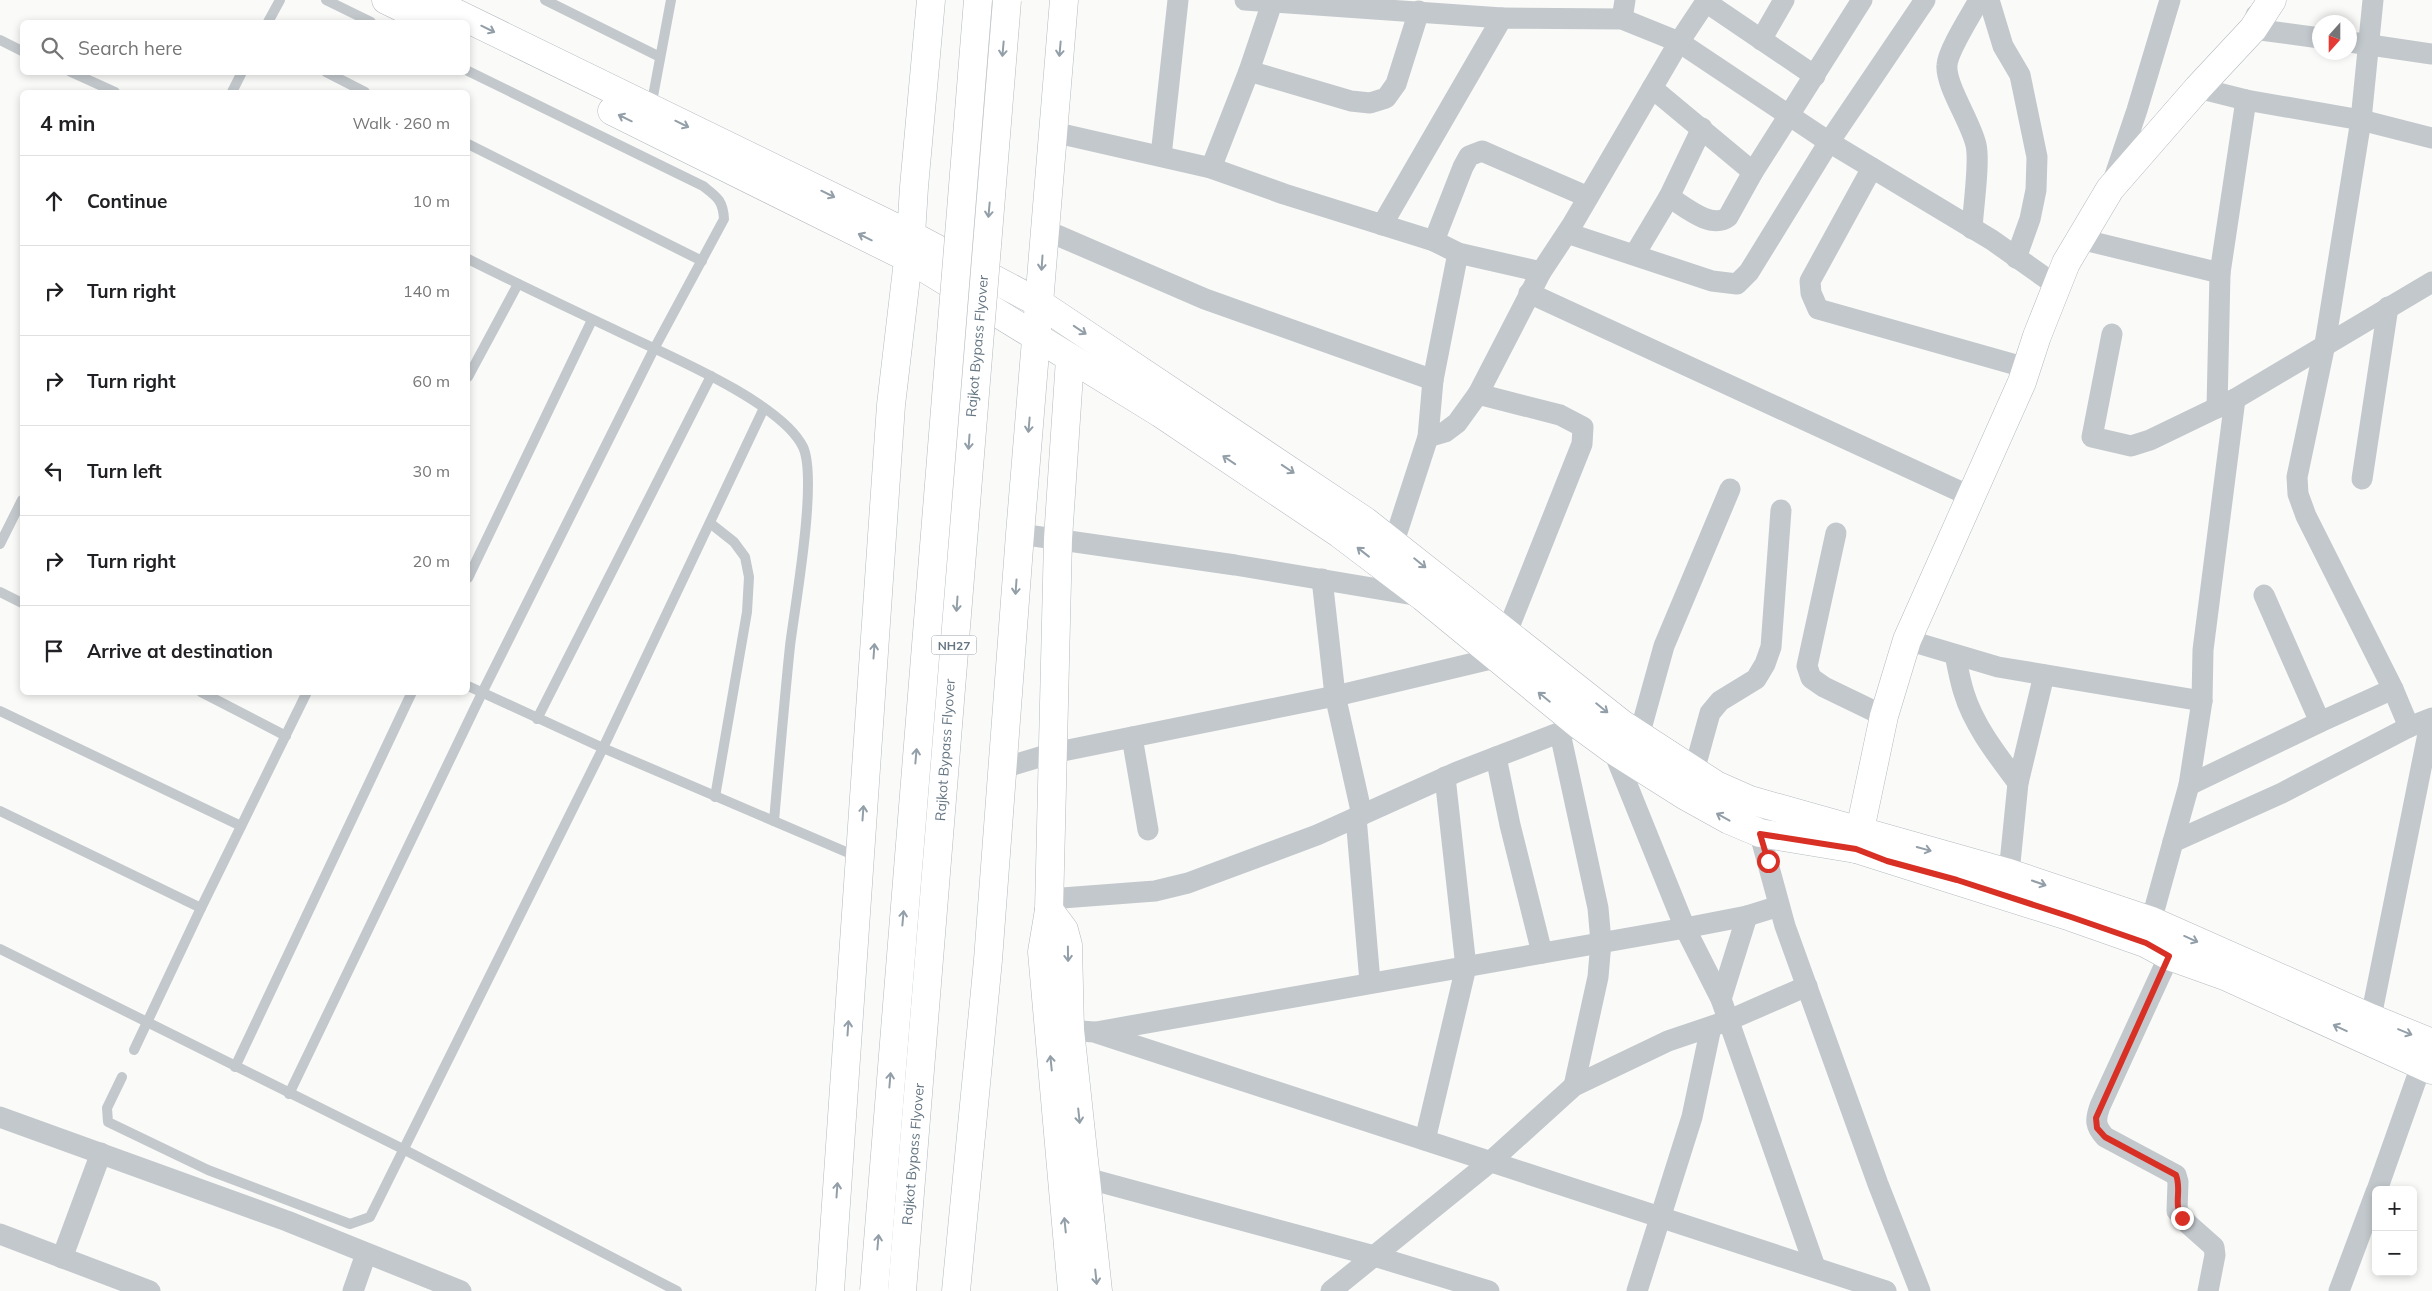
<!DOCTYPE html>
<meta charset="utf-8">
<style>
body{margin:0;font-family:Mulish,sans-serif;background:#f6f6f6;color:#202124}
.controls{position:absolute;right:15px;bottom:15px;display:grid;overflow:hidden;border-radius:8px;box-shadow:0 2px 8px #0003}
.controls button{width:45px;height:45px;display:grid;place-items:center;padding:0;border:0;border-bottom:1px solid #e0e0e0;background:#fff;color:#202124;font:25px sans-serif}
.compass{position:absolute;left:2312px;top:15px;width:45px;height:45px;border-radius:50%;background:#fff;box-shadow:0 2px 8px #0003;rotate:201deg}
.stop{position:absolute;width:15px;height:15px;margin:-11px;border:4px solid #d93025;border-radius:50%;background:#fff}
.stop.end{background:#d93025;border-color:#fff;box-shadow:0 1px 5px #0008}
.list{margin:0;padding:0;list-style:none}
h2{display:flex;justify-content:space-between;align-items:center;height:65px;margin:0;padding:0 20px;font-size:21px}
h2 small{font-size:16px;font-weight:400;color:#757577}
.list li{display:grid;grid-template-columns:32px 1fr auto;gap:15px;align-items:center;box-sizing:border-box;height:90px;padding:0 20px;border-top:1px solid #e0e0e0}
.list b{display:block;font-size:19px;white-space:nowrap}
.list em{font-size:16px;font-style:normal;color:#757577}
.icon{flex:none;width:28px;height:28px;fill:none;stroke:currentColor;stroke-width:2;stroke-linecap:round;stroke-linejoin:round}
.map{position:relative;flex:none;width:2432px;height:1291px;overflow:hidden}
.search{position:absolute;background:#fff;box-shadow:0 2px 8px #0003;left:20px;top:20px;width:450px;height:55px;display:flex;align-items:center;gap:12px;box-sizing:border-box;padding:0 18px;border-radius:8px;color:#757577;font-size:19px}
.panel{position:absolute;background:#fff;box-shadow:0 2px 8px #0003;left:20px;top:90px;width:450px;height:605px;border-radius:8px}
.map>svg:first-child{display:block}
.lines{fill:none;stroke-linecap:round;stroke-linejoin:round}
.secondary-casing{stroke:#b3babf;stroke-width:29}
.lane{stroke:#c3c8cc;stroke-width:10}
.street{stroke:#c3c8cc;stroke-width:21}
.secondary{stroke:#fff;stroke-width:28}
.highway-bridge-casing{stroke:#b4b9bd;stroke-width:29;stroke-linecap:butt}
.highway-bridge{stroke:#fff;stroke-width:28}
.oneway{stroke:#939fa8}
.route{stroke:#d93025;stroke-width:6}
.labels{text-anchor:middle;dominant-baseline:central;stroke-width:5;stroke-linejoin:round;paint-order:stroke}
.shield{fill:#fff;stroke:#939fa8;stroke-width:1}
.shield-label{font-size:12px;font-weight:bold;fill:#657683}
.street-label{font-size:14px;fill:#657683;stroke:#fff}
</style>
<div class="map">
<svg width="2432" height="1291" viewBox="0 0 2432 1291">
<rect width="100%" height="100%" fill="#fafaf8"/>
<g class="lines">
<defs>
<g id="secondary">
<polyline points="386,0 431,22"/>
<polyline points="429,0 911,235 1039,303 1365,521 1622,724 1716,785 1750,800 2009,873 2152,921 2371,1018 2432,1043"/>
<polyline points="612,111 908,258 1160,413 1340,534 1423,597 1579,725 1613,750 1684,795 1729,820 1760,833 1856,849 2071,917 2145,943 2169,956 2225,976 2432,1070"/>
<polyline points="1070,359 1058,539 1049,910 1042,952 1072,1291"/>
<polyline points="1856,849 1884,716 1907,640 2022,382 2037,336 2066,263 2110,189 2198,88 2253,29 2272,0"/>
<polyline points="1049,910 1064,930 1068,945 1070,1030 1098,1291"/>
<polyline points="830,1291 891,405 911,235 914,187 931,0"/>
<polyline points="956,1291 988,960 1020,534 1064,0"/>
</g>
</defs>
<use href="#secondary" class="secondary-casing"/>
<g class="lane">
<polyline points="326,0 371,22"/>
<polyline points="545,0 660,57"/>
<polyline points="268,22 280,0"/>
<polyline points="0,40 22,51"/>
<polyline points="71,72 115,92"/>
<polyline points="326,72 365,92"/>
<polyline points="232,92 242,72"/>
<polyline points="651,107 671,0"/>
<polyline points="468,144 702,261"/>
<path d="M 468,259 C 516,283 564,306 613,329 C 660,352 781,401 803,447 C 818,479 795,605 790,646 C 784,704 779,763 774,821"/>
<polyline points="468,377 518,284"/>
<polyline points="710,523 734,542 745,557 749,577 747,612 715,797"/>
<polyline points="0,544 22,500"/>
<polyline points="468,578 592,320"/>
<polyline points="0,592 22,603"/>
<polyline points="468,686 603,748 858,857"/>
<polyline points="201,692 286,736"/>
<polyline points="0,711 241,826"/>
<polyline points="537,719 711,376"/>
<polyline points="0,811 201,908"/>
<polyline points="0,949 403,1149 677,1291"/>
<polyline points="134,1050 201,908 307,692"/>
<polyline points="235,1067 412,692"/>
<polyline points="122,1077 107,1108 108,1122 208,1170 350,1224 370,1217 603,748 764,408"/>
<path d="M 289,1094 L 482,693 L 654,349 L 724,219 C 723,200 717,197 703,186 L 468,71"/>
</g>
<g class="street">
<polyline points="1245,0 1502,18"/>
<polyline points="1989,0 2003,46 2020,75 2037,157 2036,190 2030,219 2016,258"/>
<polyline points="2373,0 2361,120 2325,344 2297,477 2298,494 2306,516 2393,689 2409,727"/>
<polyline points="1706,2 1815,76"/>
<polyline points="2256,15 2253,29 2320,38"/>
<polyline points="1622,19 1625,0"/>
<polyline points="1761,40 1784,0"/>
<polyline points="2350,42 2432,54"/>
<polyline points="1249,71 1351,101 1370,103 1386,98 1396,84 1419,11"/>
<polyline points="1652,88 1753,172"/>
<polyline points="2198,88 2246,100 2361,120 2432,138"/>
<polyline points="1053,132 1211,168 1284,194 1434,241 1458,253 1541,272"/>
<polyline points="1161,156 1178,0"/>
<polyline points="1211,168 1249,71 1273,0"/>
<polyline points="1872,168 1810,281 1811,293 1818,309 2027,368"/>
<polyline points="2113,181 2137,110 2170,0"/>
<path d="M 1669,197 C 1684,206 1711,230 1728,217 L 1753,172 L 1862,0"/>
<polyline points="1382,225 1502,18 1622,19 1679,42 1829,142 1992,240 2057,286"/>
<path d="M 1972,229 C 1973,209 1980,162 1976,145 C 1971,122 1945,85 1947,65 C 1948,50 1971,15 1979,0"/>
<polyline points="1045,230 1205,299 1433,380"/>
<polyline points="1567,233 1712,281 1737,284 1749,272 1829,142 1925,0"/>
<polyline points="2080,239 2220,273"/>
<polyline points="1434,241 1463,167 1469,156 1482,151 1588,197"/>
<polyline points="1635,254 1669,197 1702,128"/>
<polyline points="1529,293 1972,497"/>
<polyline points="2112,334 2092,437 2131,446 2150,440 2235,399 2432,282"/>
<polyline points="1478,394 1560,415 1583,427 1582,444 1507,632"/>
<polyline points="2217,408 2220,273 2246,100"/>
<polyline points="1428,437 1445,432 1457,423 1478,394 1541,272 1572,225 1679,42 1707,0"/>
<polyline points="2362,479 2388,307"/>
<polyline points="1836,533 1807,666 1811,678 1824,687 1884,716"/>
<polyline points="1020,534 1235,565 1420,596"/>
<polyline points="1389,557 1428,437 1433,380 1458,253"/>
<polyline points="1322,579 1335,695 1362,815"/>
<polyline points="2264,595 2320,722"/>
<polyline points="1907,640 1998,667 2202,701"/>
<path d="M 1955,655 C 1958,668 1960,681 1964,693 C 1974,726 1998,756 2018,783"/>
<polyline points="1560,733 1598,908 1601,942 1598,977 1574,1086"/>
<polyline points="1639,736 1664,646 1730,489"/>
<polyline points="1132,737 1148,830"/>
<polyline points="1613,750 1685,928 1721,999 1815,1267"/>
<polyline points="1496,757 1510,825 1542,953"/>
<polyline points="1003,768 1053,753 1340,695 1495,658"/>
<polyline points="1694,771 1710,713 1720,701 1756,679 1765,664 1771,647 1781,510"/>
<polyline points="2189,785 2320,722 2393,689"/>
<polyline points="1356,817 1370,982"/>
<polyline points="1756,820 1785,926 1878,1184 1920,1291"/>
<polyline points="2173,842 2189,785 2202,701 2203,650 2235,399"/>
<polyline points="2009,873 2018,783 2044,675"/>
<polyline points="1049,899 1155,891 1188,883 1317,835 1457,772 1579,725"/>
<polyline points="2147,936 2173,842 2282,793 2409,727 2432,718"/>
<path d="M 2169,956 L 2100,1106 C 2095,1120 2095,1126 2105,1137 L 2176,1175 L 2178,1182 L 2177,1211 L 2188,1224 L 2214,1247 L 2215,1255 L 2208,1291"/>
<polyline points="1721,999 1747,916"/>
<polyline points="1055,1029 1094,1032 1886,1291"/>
<polyline points="1096,1032 1685,928 1747,916 1779,906"/>
<polyline points="2368,1032 2431,719"/>
<polyline points="0,1117 287,1221 461,1291"/>
<polyline points="1425,1140 1466,967 1445,777"/>
<polyline points="1073,1177 1086,1178 1374,1256 1489,1291"/>
<polyline points="2377,1190 2421,1066"/>
<polyline points="0,1234 150,1291"/>
<polyline points="62,1258 101,1153"/>
<polyline points="353,1291 366,1254"/>
<polyline points="1331,1291 1490,1162 1574,1086 1668,1041 1727,1021 1807,986"/>
<polyline points="1637,1291 1692,1117 1711,1027"/>
<polyline points="2339,1291 2376,1192"/>
</g>
<use href="#secondary" class="secondary"/>
<defs>
<g id="highway-bridge">
<polyline points="874,1291 978,0"/>
<polyline points="902,1291 1007,0"/>
</g>
</defs>
<use href="#highway-bridge" class="highway-bridge-casing"/>
<use href="#highway-bridge" class="highway-bridge"/>
</g>
<defs><path id="oneway-shaft" d="M-6 0H5M1.5-3L5.5 0L1.5 3" fill="none" stroke-width="1.6" stroke-linecap="round" stroke-linejoin="round" transform="scale(1.25)"/></defs>
<g class="oneway">
<use href="#oneway-shaft" transform="translate(488 29) rotate(26)"/>
<use href="#oneway-shaft" transform="translate(1003 49) rotate(95)"/>
<use href="#oneway-shaft" transform="translate(1060 49) rotate(95)"/>
<use href="#oneway-shaft" transform="translate(625 118) rotate(-154)"/>
<use href="#oneway-shaft" transform="translate(682 124) rotate(26)"/>
<use href="#oneway-shaft" transform="translate(828 194) rotate(26)"/>
<use href="#oneway-shaft" transform="translate(989 210) rotate(95)"/>
<use href="#oneway-shaft" transform="translate(865 237) rotate(-154)"/>
<use href="#oneway-shaft" transform="translate(1042 263) rotate(94)"/>
<use href="#oneway-shaft" transform="translate(1080 330) rotate(34)"/>
<use href="#oneway-shaft" transform="translate(1029 425) rotate(95)"/>
<use href="#oneway-shaft" transform="translate(969 442) rotate(94)"/>
<use href="#oneway-shaft" transform="translate(1229 460) rotate(-146)"/>
<use href="#oneway-shaft" transform="translate(1288 469) rotate(34)"/>
<use href="#oneway-shaft" transform="translate(1363 552) rotate(-142)"/>
<use href="#oneway-shaft" transform="translate(1420 563) rotate(39)"/>
<use href="#oneway-shaft" transform="translate(1016 587) rotate(94)"/>
<use href="#oneway-shaft" transform="translate(957 604) rotate(94)"/>
<use href="#oneway-shaft" transform="translate(874 651) rotate(-86)"/>
<use href="#oneway-shaft" transform="translate(1544 697) rotate(-141)"/>
<use href="#oneway-shaft" transform="translate(1602 708) rotate(39)"/>
<use href="#oneway-shaft" transform="translate(916 756) rotate(-85)"/>
<use href="#oneway-shaft" transform="translate(863 813) rotate(-86)"/>
<use href="#oneway-shaft" transform="translate(1723 817) rotate(-151)"/>
<use href="#oneway-shaft" transform="translate(1924 849) rotate(15)"/>
<use href="#oneway-shaft" transform="translate(2039 883) rotate(19)"/>
<use href="#oneway-shaft" transform="translate(903 918) rotate(-85)"/>
<use href="#oneway-shaft" transform="translate(2191 939) rotate(24)"/>
<use href="#oneway-shaft" transform="translate(1068 954) rotate(89)"/>
<use href="#oneway-shaft" transform="translate(848 1028) rotate(-86)"/>
<use href="#oneway-shaft" transform="translate(2340 1028) rotate(-155)"/>
<use href="#oneway-shaft" transform="translate(2405 1032) rotate(22)"/>
<use href="#oneway-shaft" transform="translate(1051 1063) rotate(-96)"/>
<use href="#oneway-shaft" transform="translate(890 1080) rotate(-85)"/>
<use href="#oneway-shaft" transform="translate(1079 1116) rotate(84)"/>
<use href="#oneway-shaft" transform="translate(837 1190) rotate(-86)"/>
<use href="#oneway-shaft" transform="translate(1065 1225) rotate(-96)"/>
<use href="#oneway-shaft" transform="translate(878 1242) rotate(-85)"/>
<use href="#oneway-shaft" transform="translate(1096 1277) rotate(84)"/>
</g>
<g class="lines">
<path class="route" d="M 1768,861 L 1760,834 L 1856,849 L 1887,861 L 1957,880 L 2071,917 L 2146,943 L 2169,956 L 2096,1118 L 2097,1128 L 2105,1137 L 2176,1175 C 2182,1190 2173,1204 2182,1218"/>
</g>
<g class="labels">
<rect class="shield" x="931.5" y="635.5" width="45" height="19" rx="4"/>
<g class="shield-label">
<text x="954" y="645">NH27</text>
</g>
<g class="street-label">
<text transform="translate(977 346) rotate(-85)">Rajkot Bypass Flyover</text>
<text transform="translate(945 750) rotate(-86)">Rajkot Bypass Flyover</text>
<text transform="translate(913 1154) rotate(-85)">Rajkot Bypass Flyover</text>
</g>
</g>
</svg>
<div class="controls">
<button>+</button>
<button>−</button>
</div>
<svg class="compass" viewBox="-18 -18 36 36"><path d="M0-13l5 13h-10z" fill="#e53935"/><path d="M0 13l5-13h-10z" fill="#757577"/></svg>
<div class="stop" style="left:1768px;top:861px"></div>
<div class="stop end" style="left:2182px;top:1218px"></div>
<div class="search"><svg class="icon" aria-label="search" viewBox="0 0 24 24"><circle cx="10" cy="10" r="6"/><path d="M15 15l6 6"/></svg>Search here</div>
<section class="panel">
<h2>4 min<small>Walk · 260 m</small></h2>
<ul class="list">
<li><svg class="icon" aria-label="ahead" viewBox="0 0 24 24"><path d="M12 20V5M6 11l6-6 6 6"/></svg><div><b>Continue</b></div><em>10 m</em></li>
<li><svg class="icon" aria-label="right" viewBox="0 0 24 24"><path d="M7 20v-9h11M14 6l5 5-5 5"/></svg><div><b>Turn right</b></div><em>140 m</em></li>
<li><svg class="icon" aria-label="right" viewBox="0 0 24 24"><path d="M7 20v-9h11M14 6l5 5-5 5"/></svg><div><b>Turn right</b></div><em>60 m</em></li>
<li><svg class="icon" aria-label="left" viewBox="0 0 24 24"><path d="M17 20v-9H6M10 6l-5 5 5 5"/></svg><div><b>Turn left</b></div><em>30 m</em></li>
<li><svg class="icon" aria-label="right" viewBox="0 0 24 24"><path d="M7 20v-9h11M14 6l5 5-5 5"/></svg><div><b>Turn right</b></div><em>20 m</em></li>
<li><svg class="icon" aria-label="arrive" viewBox="0 0 24 24"><path d="M6 21V4h12l-3 4 3 4H6"/></svg><div><b>Arrive at destination</b></div></li>
</ul>
</section>
</div>
